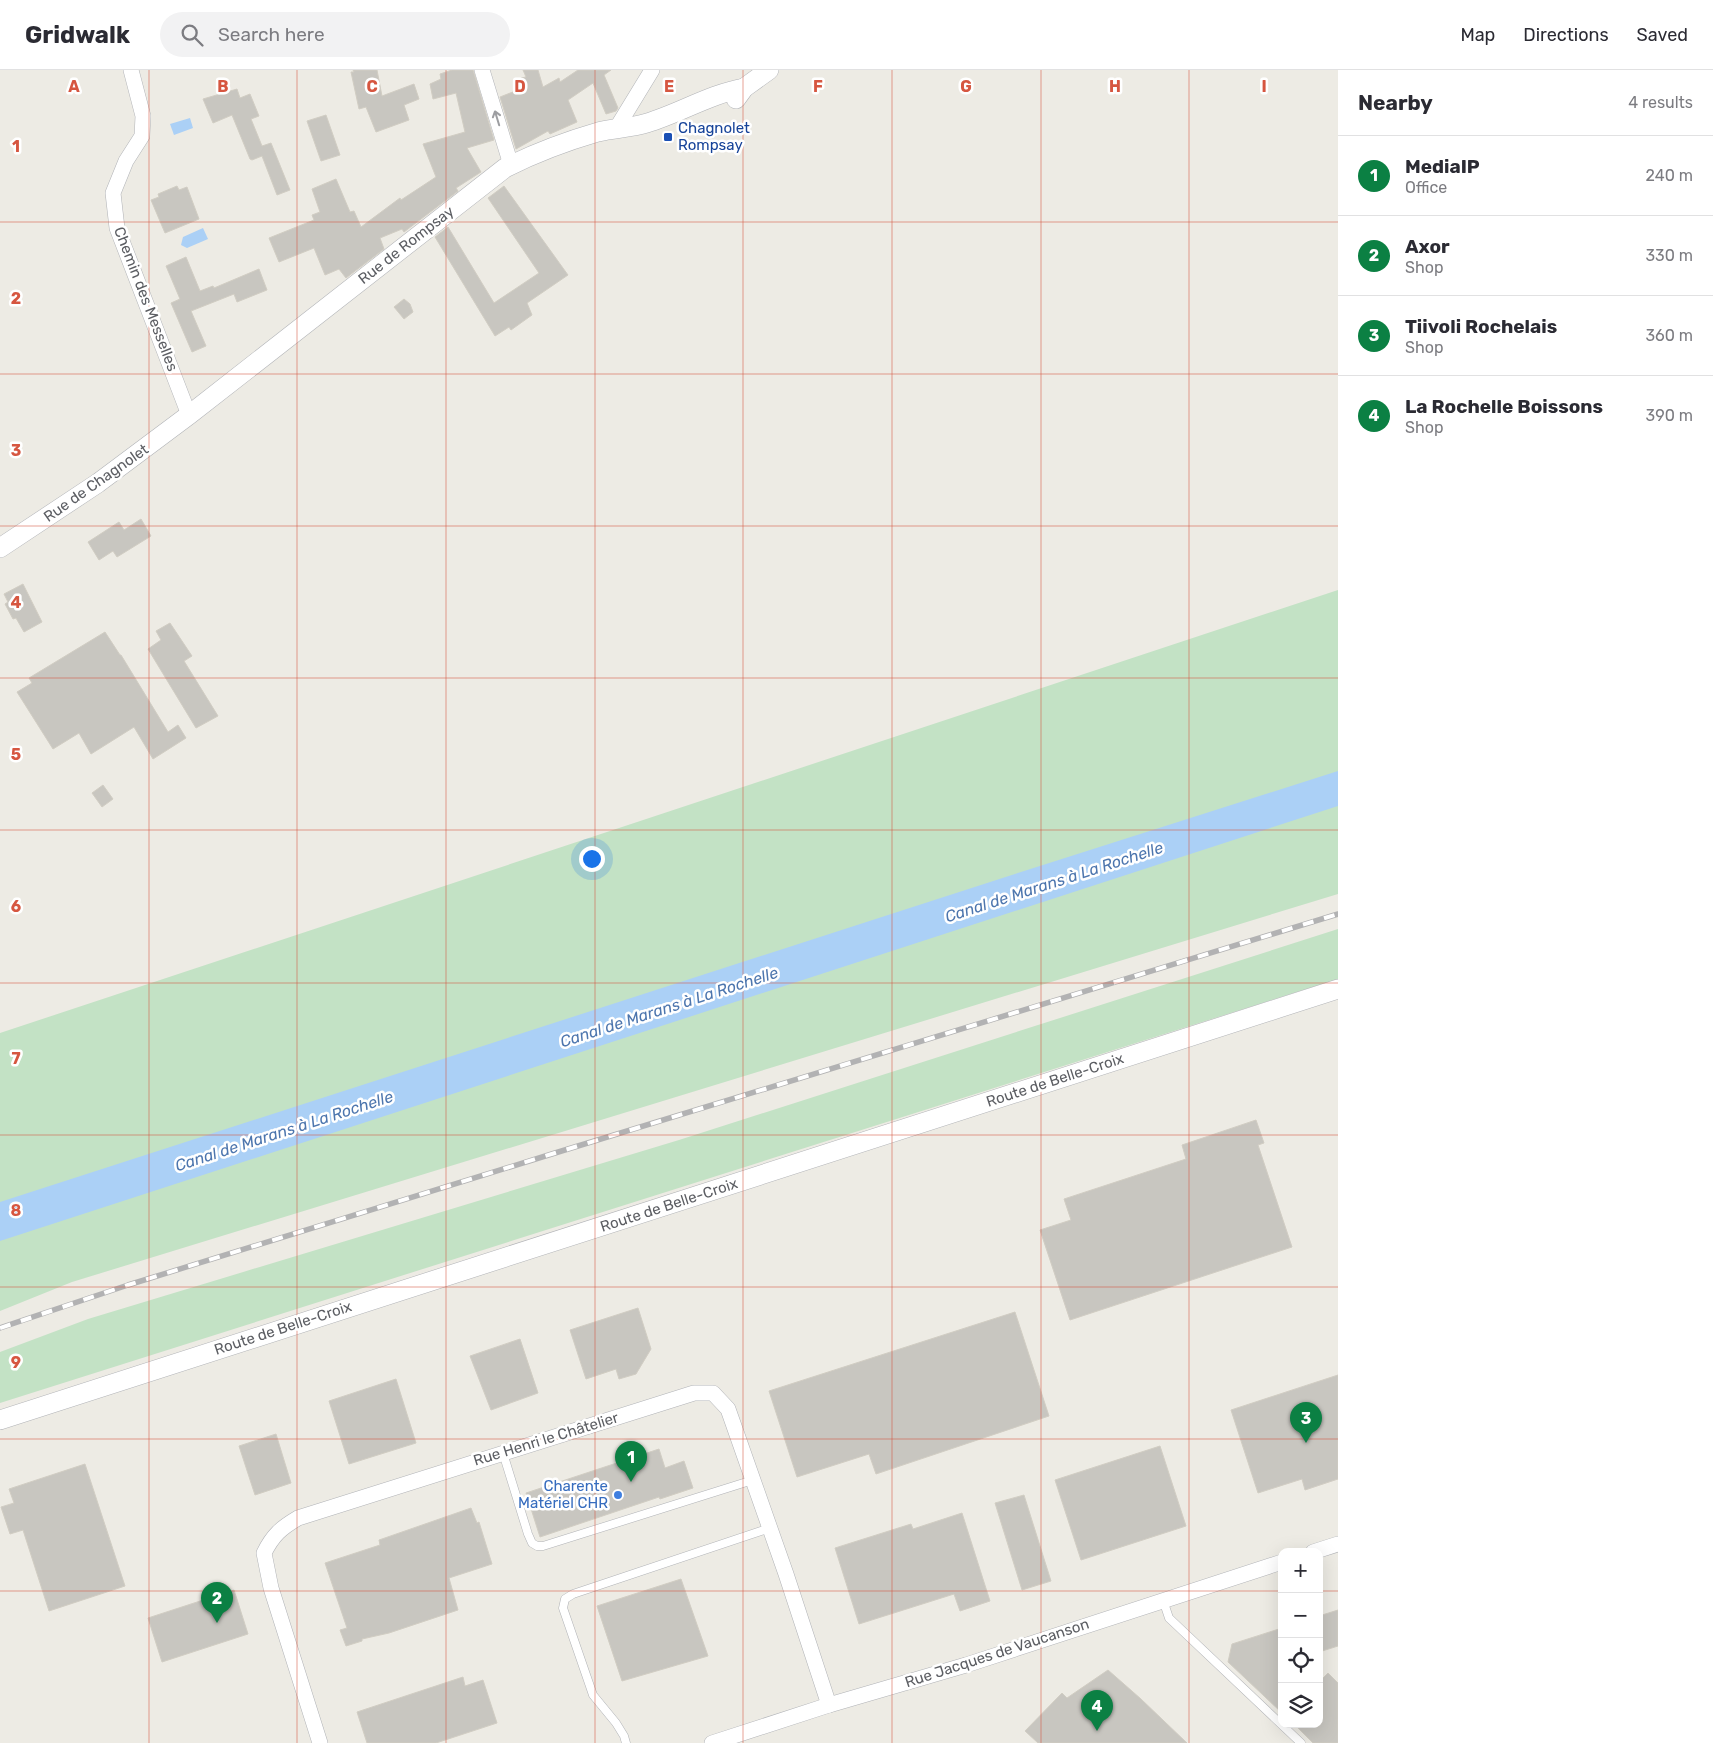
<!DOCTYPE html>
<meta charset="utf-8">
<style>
body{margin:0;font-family:Rubik,sans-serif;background:#f2f2f3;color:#2b2b33}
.controls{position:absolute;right:15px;bottom:15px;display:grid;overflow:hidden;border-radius:10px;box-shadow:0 5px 20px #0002}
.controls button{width:45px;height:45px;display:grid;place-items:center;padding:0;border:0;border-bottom:1px solid #e1e1e2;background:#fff;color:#2b2b33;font:25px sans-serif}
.you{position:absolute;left:591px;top:788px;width:18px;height:18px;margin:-12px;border:4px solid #fff;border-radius:50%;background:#1a73e8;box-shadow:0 0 0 8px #1a73e833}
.badge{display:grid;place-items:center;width:32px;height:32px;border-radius:50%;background:#0b8043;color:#fff;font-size:16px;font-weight:700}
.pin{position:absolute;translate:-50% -41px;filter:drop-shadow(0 1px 2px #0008)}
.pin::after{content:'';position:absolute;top:26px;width:18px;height:15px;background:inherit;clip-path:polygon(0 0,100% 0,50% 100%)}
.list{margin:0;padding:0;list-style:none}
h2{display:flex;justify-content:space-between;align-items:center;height:65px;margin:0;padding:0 20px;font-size:21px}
h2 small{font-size:16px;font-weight:400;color:#7c7c81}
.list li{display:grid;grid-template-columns:32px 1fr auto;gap:15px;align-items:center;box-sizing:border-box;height:80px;padding:0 20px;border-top:1px solid #e1e1e2}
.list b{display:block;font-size:19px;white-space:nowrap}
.list p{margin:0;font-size:16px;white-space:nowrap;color:#7c7c81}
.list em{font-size:16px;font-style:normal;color:#7c7c81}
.icon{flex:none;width:28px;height:28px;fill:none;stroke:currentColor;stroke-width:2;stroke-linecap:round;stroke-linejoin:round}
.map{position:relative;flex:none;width:1338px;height:1673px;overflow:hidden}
header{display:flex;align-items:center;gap:30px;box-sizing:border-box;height:70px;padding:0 25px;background:#fff;border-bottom:1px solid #e1e1e2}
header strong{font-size:24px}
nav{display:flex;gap:28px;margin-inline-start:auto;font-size:18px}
.search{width:350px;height:45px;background:#f2f2f3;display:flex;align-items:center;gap:12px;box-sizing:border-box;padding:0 18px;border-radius:28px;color:#7c7c81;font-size:19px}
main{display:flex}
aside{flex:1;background:#fff}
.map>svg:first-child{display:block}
.green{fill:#c3e2c5}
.water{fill:#abd0f6}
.building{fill:#c8c6c0;stroke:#d1cdc3}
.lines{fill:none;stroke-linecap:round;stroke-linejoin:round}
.service-casing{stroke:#b1b3b7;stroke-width:9}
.minor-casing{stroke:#b1b3b7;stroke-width:16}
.tertiary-casing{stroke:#b1b3b7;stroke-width:20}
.service{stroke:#fff;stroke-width:8}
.minor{stroke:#fff;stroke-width:15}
.tertiary{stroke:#fff;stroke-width:19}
.rail-casing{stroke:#b2b2b3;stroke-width:5.5}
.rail{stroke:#fff;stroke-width:4;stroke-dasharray:11;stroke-linecap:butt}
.oneway{stroke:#9d9ea1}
.grid{fill:none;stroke:#d65640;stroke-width:1;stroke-opacity:0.55}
.transit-dot{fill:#1a4fb4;stroke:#fff;stroke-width:2}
.shop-dot{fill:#3f7fe0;stroke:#fff;stroke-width:2}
.labels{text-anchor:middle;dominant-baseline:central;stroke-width:5;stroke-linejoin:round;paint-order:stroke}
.transit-label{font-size:15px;fill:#164399;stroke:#fff;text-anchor:start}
.street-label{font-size:15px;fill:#5c5e63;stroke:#fff}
.shop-label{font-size:15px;fill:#366cbe;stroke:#fff;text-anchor:end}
.water-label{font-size:16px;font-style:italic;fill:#4d76ae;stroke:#fff}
.grid-label{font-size:16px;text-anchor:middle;font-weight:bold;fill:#d65640;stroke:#fff;stroke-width:5;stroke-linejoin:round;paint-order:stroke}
</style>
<header>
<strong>Gridwalk</strong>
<div class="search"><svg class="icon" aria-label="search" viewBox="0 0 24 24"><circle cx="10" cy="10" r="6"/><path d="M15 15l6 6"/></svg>Search here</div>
<nav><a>Map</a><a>Directions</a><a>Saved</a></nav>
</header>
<main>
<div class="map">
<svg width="1338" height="1673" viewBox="0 0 1338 1673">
<rect width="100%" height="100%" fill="#edebe4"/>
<g class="green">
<polygon points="1338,520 1338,824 72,1212 0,1241 0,963"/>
<polygon points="1338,859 1338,909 0,1333 0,1282 88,1249 679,1070"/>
</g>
<g class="water">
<polygon points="190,48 193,58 174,65 170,54"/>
<polygon points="203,158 208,169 187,178 181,175 183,167"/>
<polygon points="1338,701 1338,736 0,1171 0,1132 1021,802"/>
</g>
<g class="building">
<polygon points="353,0 377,0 382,26 414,14 419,29 404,35 409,50 376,62 366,37 359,39 351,2 354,2"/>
<polygon points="452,0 473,0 494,70 467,78 481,102 456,118 458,121 404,162 402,159 380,168 384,179 346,208 339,199 325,205 314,178 279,192 269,168 314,150 312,145 320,142 312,119 336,109 350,142 354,141 361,157 400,128 401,130 436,107 423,74 465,62 456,23 433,29 430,14 441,9 440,4"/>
<polygon points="523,0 538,0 543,17 559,8 560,12 578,0 611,0 604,5 618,38 616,41 606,44 593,13 568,30 577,52 550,64 548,61 516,79 500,27 523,18 521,8 526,7"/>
<polygon points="237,19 240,28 250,24 259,46 251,49 262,76 271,73 290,120 277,125 262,86 252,90 250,89 232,45 213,53 203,29"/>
<polygon points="326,45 340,85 321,91 307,51"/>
<polygon points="177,116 179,120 187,117 199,149 165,163 151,130 159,127 158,124"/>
<polygon points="504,116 568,205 527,233 532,245 511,260 509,257 495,266 435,167 448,157 494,233 539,203 488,128"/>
<polygon points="186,187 200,221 213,216 214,218 259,199 267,220 237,232 234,224 191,241 206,276 192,282 171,233 180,229 166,196"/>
<polygon points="404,229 410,234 413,242 404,249 394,237"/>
<polygon points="141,449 151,466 117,487 113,481 99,490 88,472 119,452 124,460"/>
<polygon points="23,514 42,552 24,562 16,548 13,549 5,534 8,532 4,524"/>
<polygon points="170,553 192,586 184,591 218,646 196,658 148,579 161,570 156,561"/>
<polygon points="105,562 120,585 121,585 168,662 178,655 186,668 153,689 134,657 91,684 79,663 53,679 17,622 32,613 29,608"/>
<polygon points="103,715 113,729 102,737 92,723"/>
<polygon points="1256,1050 1264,1073 1258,1075 1292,1177 1070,1250 1040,1160 1071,1150 1064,1129 1186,1089 1182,1075"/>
<polygon points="638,1238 651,1279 636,1304 619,1309 616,1299 586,1309 570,1260"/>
<polygon points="1015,1242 1049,1346 876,1404 869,1384 797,1407 769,1321"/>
<polygon points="520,1269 538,1323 491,1340 470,1286"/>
<polygon points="1338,1305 1338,1409 1305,1420 1302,1409 1258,1423 1231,1340"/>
<polygon points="396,1309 416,1373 349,1394 329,1331"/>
<polygon points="276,1364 291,1413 255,1425 239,1376"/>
<polygon points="1160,1376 1186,1456 1081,1490 1055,1410"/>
<polygon points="659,1379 665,1398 684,1391 693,1418 660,1429 659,1427 540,1467 526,1423"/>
<polygon points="85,1394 125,1516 49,1541 23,1460 10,1464 1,1437 14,1433 9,1419"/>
<polygon points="1024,1425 1051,1511 1022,1520 995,1433"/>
<polygon points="471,1438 477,1453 479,1452 492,1494 449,1508 458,1540 389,1563 362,1569 362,1571 346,1576 340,1560 347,1558 325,1493 380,1475 379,1470"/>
<polygon points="962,1443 990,1531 960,1541 954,1524 859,1554 835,1478 911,1454 913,1459"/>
<polygon points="681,1509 708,1586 622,1611 597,1536"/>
<polygon points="234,1520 248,1564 162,1592 148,1548"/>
<polygon points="1338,1540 1338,1576 1319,1582 1319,1546"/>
<polygon points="1282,1558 1282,1643 1228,1592 1232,1574"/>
<polygon points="1108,1600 1141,1629 1187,1673 1038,1673 1025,1661 1062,1623 1067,1628"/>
<polygon points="1328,1603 1338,1613 1338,1673 1313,1673 1294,1654 1319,1654 1319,1612"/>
<polygon points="463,1607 465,1616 483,1610 497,1653 436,1673 367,1673 357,1642"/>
</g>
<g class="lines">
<defs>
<g id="service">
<polyline points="503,1383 528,1464 532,1473 537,1476 543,1476 753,1410"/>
<polyline points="1163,1530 1169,1548 1301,1673"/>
<polyline points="626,1673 624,1666 616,1653 593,1625 563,1538 565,1529 573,1524 770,1458"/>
</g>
<g id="minor">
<polyline points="131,0 143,46 142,66 126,91 113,123 117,158 189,345"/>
<polyline points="482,0 511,95"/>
<polyline points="616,59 652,0"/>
<polyline points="1313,1482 1338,1474"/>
<path d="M 320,1673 L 271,1518 L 264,1483 C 273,1465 281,1458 298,1448 L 694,1323 L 713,1323 L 728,1339 L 786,1504 L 829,1635"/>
<polyline points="712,1673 829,1635 966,1595 1282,1492"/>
</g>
<g id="tertiary">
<polyline points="736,29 744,18 769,0"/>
<path d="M 0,478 L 98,413 L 189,345 L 505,98 C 535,83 567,71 598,62 C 614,58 631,58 647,53 C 680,43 710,24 744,18"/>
<polyline points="0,1350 1338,919"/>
</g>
</defs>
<use href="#service" class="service-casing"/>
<use href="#minor" class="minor-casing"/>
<use href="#tertiary" class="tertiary-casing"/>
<use href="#service" class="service"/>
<use href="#minor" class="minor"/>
<use href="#tertiary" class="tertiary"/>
<defs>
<polyline id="rail" points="0,1258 128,1215 555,1083 1338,844"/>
</defs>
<use href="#rail" class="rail-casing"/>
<use href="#rail" class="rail"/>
</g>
<defs><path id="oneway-shaft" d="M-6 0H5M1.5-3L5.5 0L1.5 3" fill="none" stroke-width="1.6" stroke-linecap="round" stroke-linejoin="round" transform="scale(1.25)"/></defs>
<use class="oneway" href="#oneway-shaft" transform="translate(497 48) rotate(-107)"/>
<path class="grid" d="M 149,0 L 149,1673M 297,0 L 297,1673M 446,0 L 446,1673M 595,0 L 595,1673M 743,0 L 743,1673M 892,0 L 892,1673M 1041,0 L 1041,1673M 1189,0 L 1189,1673M 0,152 L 1338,152M 0,304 L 1338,304M 0,456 L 1338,456M 0,608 L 1338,608M 0,760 L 1338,760M 0,913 L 1338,913M 0,1065 L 1338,1065M 0,1217 L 1338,1217M 0,1369 L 1338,1369M 0,1521 L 1282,1521M 1319,1521 L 1338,1521"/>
<rect class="transit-dot" x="663" y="62" width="10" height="10" rx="2.5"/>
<circle class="shop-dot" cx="618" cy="1425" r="5"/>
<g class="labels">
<g class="transit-label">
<text x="678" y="58">Chagnolet<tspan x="678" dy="17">Rompsay</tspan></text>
</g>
<g class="street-label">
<text transform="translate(406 175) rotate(-38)">Rue de Rompsay</text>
<text transform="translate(146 229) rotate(69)">Chemin des Messelles</text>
<text transform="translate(96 413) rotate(-35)">Rue de Chagnolet</text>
<text transform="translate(1055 1010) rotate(-18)">Route de Belle-Croix</text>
<text transform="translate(669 1135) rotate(-18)">Route de Belle-Croix</text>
<text transform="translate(283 1258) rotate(-18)">Route de Belle-Croix</text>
<text transform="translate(546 1369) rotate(-17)">Rue Henri le Châtelier</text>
<text transform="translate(997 1583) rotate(-18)">Rue Jacques de Vaucanson</text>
</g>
<g class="shop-label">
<text x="608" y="1416">Charente<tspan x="608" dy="17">Matériel CHR</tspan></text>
</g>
<g class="water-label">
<text transform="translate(1054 812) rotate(-18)">Canal de Marans à La Rochelle</text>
<text transform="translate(669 937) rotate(-18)">Canal de Marans à La Rochelle</text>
<text transform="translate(284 1061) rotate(-18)">Canal de Marans à La Rochelle</text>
</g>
</g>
<g class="grid-label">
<text x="74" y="22">A</text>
<text x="223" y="22">B</text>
<text x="372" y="22">C</text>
<text x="520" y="22">D</text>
<text x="669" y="22">E</text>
<text x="818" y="22">F</text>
<text x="966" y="22">G</text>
<text x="1115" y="22">H</text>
<text x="1264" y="22">I</text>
<text x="16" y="82">1</text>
<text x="16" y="234">2</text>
<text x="16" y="386">3</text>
<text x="16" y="538">4</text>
<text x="16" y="690">5</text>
<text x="16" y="842">6</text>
<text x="16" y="994">7</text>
<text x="16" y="1146">8</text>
<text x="16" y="1298">9</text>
</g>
</svg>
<div class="controls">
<button>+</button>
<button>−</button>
<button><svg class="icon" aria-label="locate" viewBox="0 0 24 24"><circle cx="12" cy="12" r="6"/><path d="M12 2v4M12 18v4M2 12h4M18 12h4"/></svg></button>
<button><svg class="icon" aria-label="layers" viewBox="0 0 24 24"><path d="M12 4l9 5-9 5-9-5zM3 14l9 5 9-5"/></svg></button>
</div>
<div class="you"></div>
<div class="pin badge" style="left:631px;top:1412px">1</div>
<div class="pin badge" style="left:217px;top:1553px">2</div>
<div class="pin badge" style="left:1306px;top:1373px">3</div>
<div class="pin badge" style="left:1097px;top:1661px">4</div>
</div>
<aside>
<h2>Nearby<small>4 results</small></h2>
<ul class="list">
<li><span class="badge">1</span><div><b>MediaIP</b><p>Office</p></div><em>240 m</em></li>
<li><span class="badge">2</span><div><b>Axor</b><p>Shop</p></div><em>330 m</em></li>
<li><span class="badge">3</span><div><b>Tiivoli Rochelais</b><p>Shop</p></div><em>360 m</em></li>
<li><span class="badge">4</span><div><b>La Rochelle Boissons</b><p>Shop</p></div><em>390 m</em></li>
</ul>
</aside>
</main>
